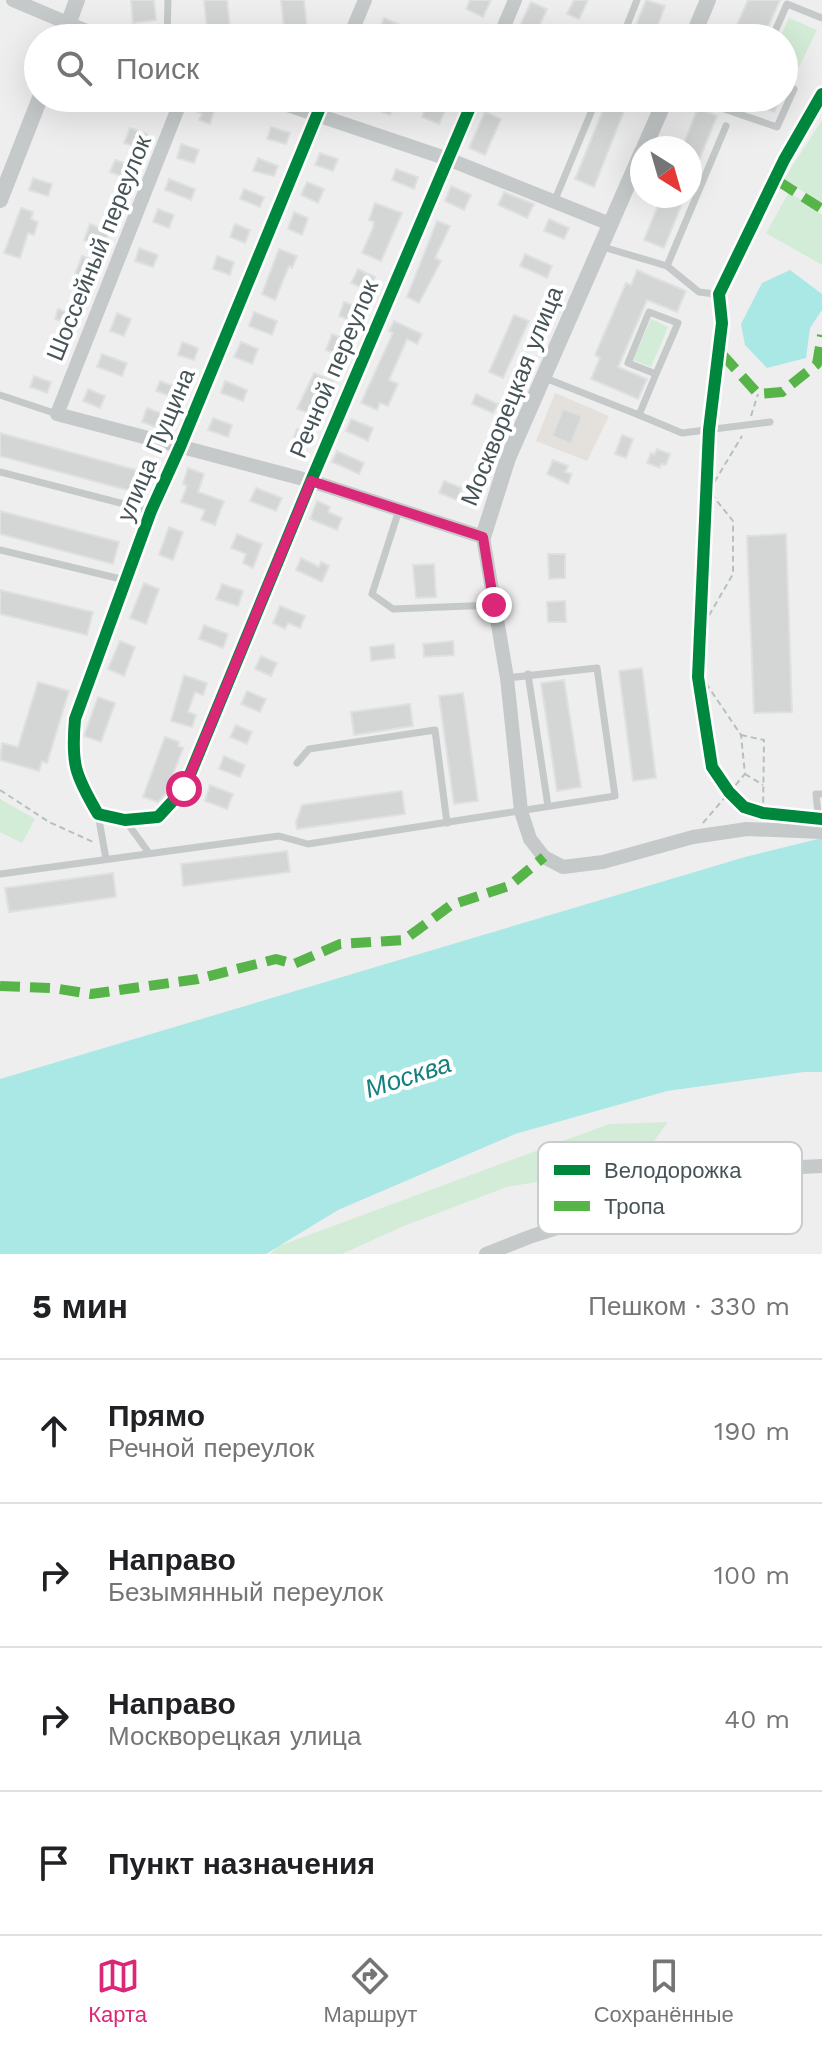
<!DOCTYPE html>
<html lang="ru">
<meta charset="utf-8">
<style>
body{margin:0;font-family:"Work Sans",sans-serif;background:#f2f2f2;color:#202124}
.compass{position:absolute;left:630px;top:136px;width:72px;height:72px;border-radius:50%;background:#fff;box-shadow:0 8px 32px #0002;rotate:143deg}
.stop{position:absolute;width:24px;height:24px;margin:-18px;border:6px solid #db2777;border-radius:50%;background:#fff}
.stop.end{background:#db2777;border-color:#fff;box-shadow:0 2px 8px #0008}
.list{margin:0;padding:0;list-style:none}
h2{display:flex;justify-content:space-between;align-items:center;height:104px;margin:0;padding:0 32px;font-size:34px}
h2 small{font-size:26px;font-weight:400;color:#757577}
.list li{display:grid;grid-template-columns:52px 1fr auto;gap:24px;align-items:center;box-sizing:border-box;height:144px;padding:0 32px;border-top:2px solid #e0e0e0}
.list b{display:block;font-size:30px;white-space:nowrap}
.list p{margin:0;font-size:26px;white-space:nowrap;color:#757577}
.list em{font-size:26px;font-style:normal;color:#757577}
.icon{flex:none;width:44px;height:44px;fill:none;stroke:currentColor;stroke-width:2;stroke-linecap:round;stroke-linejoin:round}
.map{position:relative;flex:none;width:822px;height:1254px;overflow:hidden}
.search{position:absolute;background:#fff;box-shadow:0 8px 32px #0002;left:24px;right:24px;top:24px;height:88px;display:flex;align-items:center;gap:20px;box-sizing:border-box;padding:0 28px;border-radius:44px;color:#757577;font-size:30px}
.sheet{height:680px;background:#fff}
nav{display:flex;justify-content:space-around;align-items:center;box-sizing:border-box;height:112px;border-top:2px solid #e0e0e0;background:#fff;font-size:22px;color:#757577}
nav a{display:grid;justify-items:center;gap:4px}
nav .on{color:#db2777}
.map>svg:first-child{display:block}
.commercial{fill:#e4e0db}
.green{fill:#d3ecd7}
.water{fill:#aae8e6}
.building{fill:#d4d6d6;stroke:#dfe0e1;stroke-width:2}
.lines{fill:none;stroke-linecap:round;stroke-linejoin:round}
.path{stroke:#b5c1bb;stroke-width:2;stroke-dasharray:6 4;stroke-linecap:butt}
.service{stroke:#c5c9c9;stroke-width:7}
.minor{stroke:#c5c9c9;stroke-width:14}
.tertiary{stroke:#c5c9c9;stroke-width:16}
.quiet{stroke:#57b448;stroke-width:10;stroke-dasharray:20 10;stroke-linecap:butt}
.cycleway-casing{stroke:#fff;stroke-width:17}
.cycleway{stroke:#00873e;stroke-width:12}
.route{stroke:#db2777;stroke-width:10}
.labels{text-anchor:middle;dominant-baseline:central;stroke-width:8;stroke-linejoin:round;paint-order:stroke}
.street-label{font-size:24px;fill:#465458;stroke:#fff}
.water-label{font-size:26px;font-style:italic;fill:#15807f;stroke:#fff}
.key{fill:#fff;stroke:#c8cccd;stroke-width:2}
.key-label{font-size:22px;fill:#465458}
</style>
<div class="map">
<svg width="822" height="1254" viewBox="0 0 822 1254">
<rect width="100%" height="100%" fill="#eee"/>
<polygon class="commercial" points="555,393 609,416 587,461 536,441"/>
<g class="green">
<polygon points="789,18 817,30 793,79 784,76 784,38 780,38"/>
<polygon points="822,120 822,204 784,179"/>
<polygon points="789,192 822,215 822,265 766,233"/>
<polygon points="651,319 668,327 651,367 633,360"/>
<polygon points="0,799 35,819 22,843 0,832"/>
<polygon points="668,1122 645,1153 579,1175 507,1187 406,1225 342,1254 270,1254 279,1246 609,1124"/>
</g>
<g class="water">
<polygon points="790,270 822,294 822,310 810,328 806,358 767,368 745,345 741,324 762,283"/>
<polygon points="822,838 822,1072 804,1072 667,1091 515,1134 338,1210 266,1254 0,1254 0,1079 745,857"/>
</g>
<g class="building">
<polygon points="131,0 154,0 156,20 133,23"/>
<polygon points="204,0 227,0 231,38 208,38"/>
<polygon points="281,0 304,0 308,38 285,38"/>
<polygon points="470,0 491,0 483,17 466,9"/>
<polygon points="574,0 588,0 579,19 567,14"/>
<polygon points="646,0 665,6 653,38 631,38"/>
<polygon points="748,0 780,0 763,38 731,38"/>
<polygon points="531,2 547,9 534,38 514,38"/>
<polygon points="384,18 403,26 398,38 376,38"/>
<polygon points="346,98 397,98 390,115"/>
<polygon points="430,98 451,98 439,124 422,117"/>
<polygon points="608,98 629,98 594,187 575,179"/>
<polygon points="742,98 780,98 774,112"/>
<polygon points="202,102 215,107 210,124 199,120 202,114 198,112"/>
<polygon points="698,108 717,116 690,182 690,148 682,148"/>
<polygon points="485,112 501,119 485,155 469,148"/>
<polygon points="271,127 290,133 286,144 267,139"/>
<polygon points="130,128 147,134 142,149 124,143"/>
<polygon points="181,144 199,150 194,163 177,158"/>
<polygon points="320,153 338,159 333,171 315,165"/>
<polygon points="258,158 278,166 274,176 253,171"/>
<polygon points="115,160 133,166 129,179 110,172"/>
<polygon points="396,169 418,177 414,189 392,180"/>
<polygon points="33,178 52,184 48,196 29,190"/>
<polygon points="169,179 195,189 191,200 165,190"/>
<polygon points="307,182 324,189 318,203 301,195"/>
<polygon points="451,186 471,195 464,210 445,201"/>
<polygon points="244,189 264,197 260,207 240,199"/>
<polygon points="504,192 534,204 527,218 498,205"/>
<polygon points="662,196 685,196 664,248 644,240"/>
<polygon points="375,203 402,213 381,261 362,253 373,228 374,222 369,220"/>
<polygon points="21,208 33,212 31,219 38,222 34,235 28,233 20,258 4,253"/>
<polygon points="158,209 174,215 169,228 153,222"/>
<polygon points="294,212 308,218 302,235 288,229"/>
<polygon points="549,219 569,228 564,239 544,231"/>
<polygon points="437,221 450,226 435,258 441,261 419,303 407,297"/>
<polygon points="90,224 109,232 104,243 95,240 93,244 84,240"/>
<polygon points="235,224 250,230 245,243 230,237"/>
<polygon points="139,248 158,255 153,267 135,261"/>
<polygon points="279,249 297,256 292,268 289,266 275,300 262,294"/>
<polygon points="525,254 552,266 547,278 520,266"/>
<polygon points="82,256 96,262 86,287 72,282"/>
<polygon points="217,256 234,262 230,275 213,269"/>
<polygon points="358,269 375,277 371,287 362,283 360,287 351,283"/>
<polygon points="637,270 686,291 677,312 647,300 618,367 647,379 638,399 591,379 600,358 595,355 626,283 631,285"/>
<polygon points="344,302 362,309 357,323 339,316"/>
<polygon points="58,309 77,316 73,326 55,319"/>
<polygon points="254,312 277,321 272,335 249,326"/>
<polygon points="117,313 131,319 124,336 110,331"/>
<polygon points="514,315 529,321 503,378 489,372"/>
<polygon points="394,321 422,334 417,344 407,339 389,380 398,384 388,406 380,403 377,410 361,403 393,333 389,331"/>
<polygon points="332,334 351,342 344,357 326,350"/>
<polygon points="53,339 66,344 59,363 46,358"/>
<polygon points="182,342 198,348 194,360 178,355"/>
<polygon points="241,342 258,349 252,364 234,357"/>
<polygon points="102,354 127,363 122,376 97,367"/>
<polygon points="314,373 333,381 329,392 325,390 315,415 297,409"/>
<polygon points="34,376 51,382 47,393 30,387"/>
<polygon points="160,381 179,388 175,398 156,391"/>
<polygon points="225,381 247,390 243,401 221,393"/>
<polygon points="88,389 105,396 100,408 83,401"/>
<polygon points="476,394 498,404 493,413 472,404"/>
<polygon points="147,408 166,415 161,429 142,422"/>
<polygon points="563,409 582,416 571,444 552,436"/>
<polygon points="213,418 232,425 228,437 208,430"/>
<polygon points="351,419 373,428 368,441 346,431"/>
<polygon points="297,429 310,434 304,452 290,448"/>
<polygon points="0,433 147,473 142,494 0,456"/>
<polygon points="622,435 633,439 626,458 615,454"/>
<polygon points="657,449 670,454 666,465 661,464 660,468 647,463 651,453 654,455"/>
<polygon points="337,451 364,463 359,474 332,462"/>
<polygon points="553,460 568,466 565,472 572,474 568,484 547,474"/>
<polygon points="188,468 204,474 198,492 224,501 215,525 201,520 205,510 181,502 187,486 183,484"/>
<polygon points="444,481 462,488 457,500 439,493"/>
<polygon points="256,488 282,498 276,511 250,501"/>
<polygon points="317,501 330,507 328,512 342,518 337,530 310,519"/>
<polygon points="0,511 119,542 113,564 0,534"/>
<polygon points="169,527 183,532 173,560 159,555"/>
<polygon points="237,534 262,544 253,568 243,563 246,554 231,548"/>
<polygon points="786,534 792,712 754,713 747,536"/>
<polygon points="548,554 565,554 565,578 549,579"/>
<polygon points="301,558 319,567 321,562 329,566 322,582 296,570"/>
<polygon points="434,564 436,597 416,598 413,565"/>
<polygon points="144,583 159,589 146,624 130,618"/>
<polygon points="222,584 243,591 238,606 216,599"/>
<polygon points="0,590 93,612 87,635 0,614"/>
<polygon points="565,601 566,622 548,622 547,602"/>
<polygon points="280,606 305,616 300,628 288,623 285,629 273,623"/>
<polygon points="204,625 228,634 223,648 199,639"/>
<polygon points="120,641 135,647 124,676 108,669"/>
<polygon points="453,641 454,655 424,657 423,644"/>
<polygon points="394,644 395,658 371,661 370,647"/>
<polygon points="261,656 277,663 271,676 255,669"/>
<polygon points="642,668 656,778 633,781 619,671"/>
<polygon points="184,675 207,683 203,695 195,692 188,712 196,715 192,727 171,721"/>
<polygon points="564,680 581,787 557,791 541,683"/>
<polygon points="38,682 69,691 47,763 42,761 39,771 0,760 2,743 18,747"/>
<polygon points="247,691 266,699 260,712 241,704"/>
<polygon points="463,693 478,801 454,804 439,696"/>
<polygon points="98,697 115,703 101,742 84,736"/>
<polygon points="410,704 413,726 354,735 351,712"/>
<polygon points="236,725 252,732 247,744 230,737"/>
<polygon points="165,737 179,742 178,746 183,748 165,795 158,802 143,797"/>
<polygon points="224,756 245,765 240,777 219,769"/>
<polygon points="210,785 233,794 227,809 205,801"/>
<polygon points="402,791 405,814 297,829 296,822 302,805"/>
<polygon points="287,851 290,872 183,886 181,864"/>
<polygon points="113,873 116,897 9,912 5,888"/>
</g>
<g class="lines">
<g class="path">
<polyline points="728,285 778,181 822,102"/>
<polyline points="751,416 758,394"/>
<polyline points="714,419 726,325 725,306"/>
<polyline points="704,624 733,574 733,521 709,491 742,436"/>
<polyline points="702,678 714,756 722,774 740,797 763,813 809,812"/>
<polyline points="741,735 764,740 763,813 751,815"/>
<polyline points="745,774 763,785"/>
<polyline points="0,790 49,822 93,842"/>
<polyline points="703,823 745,774 741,735 701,676 712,437"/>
</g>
<g class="service">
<polyline points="167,38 168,0"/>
<polyline points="622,38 637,0"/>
<polyline points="772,38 787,4 822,18"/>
<polyline points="692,98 777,127 794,89 784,84"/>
<polyline points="554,202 597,98"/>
<polyline points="603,247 667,266 726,126"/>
<polyline points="667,266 699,292 723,295"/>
<polyline points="545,378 639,415 656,374 628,363 649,312 678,323 656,374"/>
<polyline points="0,395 57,414"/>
<polyline points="639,415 682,433 770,422"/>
<polyline points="0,472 151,511"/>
<polyline points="399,510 372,594 393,609 494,605"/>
<polyline points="0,550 125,580"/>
<polyline points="528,674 548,806"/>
<polyline points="297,763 309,749 435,730 447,823"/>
<polyline points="98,814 106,859"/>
<polyline points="125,820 149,853"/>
<polyline points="820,832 816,794 822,794"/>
<polyline points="0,874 279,836 308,844 615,796 597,668 507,678"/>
</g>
<g class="minor">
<polyline points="13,0 103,38"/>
<polyline points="349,38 365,0"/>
<polyline points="499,38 515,0"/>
<polyline points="182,98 57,414 311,481 483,537 507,678 521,811 530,839 544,857 563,867 603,862 693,837 747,829 822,832"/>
<polyline points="267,98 448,159 610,224"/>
<path d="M 324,98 L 180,447 L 151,511 L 75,719 C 71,764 75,775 98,814 L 125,820 L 158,817 L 184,789 L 311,481 L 474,98"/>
<polyline points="486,1254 532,1236 682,1188 802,1167 822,1166"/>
</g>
<g class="tertiary">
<polyline points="63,38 77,0"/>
<polyline points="692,38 708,0"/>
<polyline points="644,148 666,98"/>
<polyline points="0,200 40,98"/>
<polyline points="483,537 508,458 642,152"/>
</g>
<g class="quiet">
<polyline points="778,181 822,209"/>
<polyline points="722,354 758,394 782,392 817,364 822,335"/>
<polyline points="0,986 53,988 91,994 198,979 276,959 294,964 340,944 404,940 451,905 509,886 544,857"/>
</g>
<defs>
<g id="cycleway">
<polyline points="822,94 784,160 719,294 722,323 709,430 698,677 712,767 729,792 744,807 763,813 822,819"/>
<path d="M 324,98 L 180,447 L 151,511 L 75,719 C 71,764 75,775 98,814 L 125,820 L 158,817 L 184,789 L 311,481 L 474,98"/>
</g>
</defs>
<use href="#cycleway" class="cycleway-casing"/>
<use href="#cycleway" class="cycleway"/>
</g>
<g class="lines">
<polyline class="route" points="184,789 311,481 483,537 494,605"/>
</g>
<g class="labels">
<g class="street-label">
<text transform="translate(99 248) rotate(-68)">Шоссейный переулок</text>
<text transform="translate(334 369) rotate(-67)">Речной переулок</text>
<text transform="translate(512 396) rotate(-68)">Москворецкая улица</text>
<text transform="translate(156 445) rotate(-67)">улица Пущина</text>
</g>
<g class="water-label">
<text transform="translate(408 1076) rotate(-18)">Москва</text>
</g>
</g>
<rect x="538" y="1142" width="264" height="92" rx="12" class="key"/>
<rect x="554" y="1165" width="36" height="10" fill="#00873e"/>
<rect x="554" y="1201" width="36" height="10" fill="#57b448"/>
<g class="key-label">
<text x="604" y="1178">Велодорожка</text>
<text x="604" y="1214">Тропа</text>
</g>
</svg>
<svg class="compass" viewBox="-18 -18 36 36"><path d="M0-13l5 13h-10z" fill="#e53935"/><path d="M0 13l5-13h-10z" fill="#757577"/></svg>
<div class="stop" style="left:184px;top:789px"></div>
<div class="stop end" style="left:494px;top:605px"></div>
<div class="search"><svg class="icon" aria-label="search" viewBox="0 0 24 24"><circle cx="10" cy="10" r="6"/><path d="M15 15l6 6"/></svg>Поиск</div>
</div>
<section class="sheet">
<h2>5 мин<small>Пешком · 330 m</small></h2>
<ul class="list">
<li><svg class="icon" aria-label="ahead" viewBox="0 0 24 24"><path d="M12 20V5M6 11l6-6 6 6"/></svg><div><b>Прямо</b><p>Речной переулок</p></div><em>190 m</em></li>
<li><svg class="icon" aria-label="right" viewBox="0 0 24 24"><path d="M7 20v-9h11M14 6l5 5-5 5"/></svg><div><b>Направо</b><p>Безымянный переулок</p></div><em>100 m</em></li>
<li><svg class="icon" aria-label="right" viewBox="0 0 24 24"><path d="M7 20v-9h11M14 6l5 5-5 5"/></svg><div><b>Направо</b><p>Москворецкая улица</p></div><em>40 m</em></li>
<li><svg class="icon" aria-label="arrive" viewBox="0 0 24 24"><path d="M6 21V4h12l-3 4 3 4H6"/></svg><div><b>Пункт назначения</b></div></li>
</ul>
</section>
<nav>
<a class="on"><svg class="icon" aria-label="map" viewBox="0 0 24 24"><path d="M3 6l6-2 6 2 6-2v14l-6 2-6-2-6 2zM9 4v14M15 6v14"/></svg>Карта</a>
<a><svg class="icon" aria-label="directions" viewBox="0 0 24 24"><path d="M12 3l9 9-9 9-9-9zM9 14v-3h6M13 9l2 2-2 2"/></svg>Маршрут</a>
<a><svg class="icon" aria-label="saved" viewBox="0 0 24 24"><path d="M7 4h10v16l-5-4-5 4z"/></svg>Сохранённые</a>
</nav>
